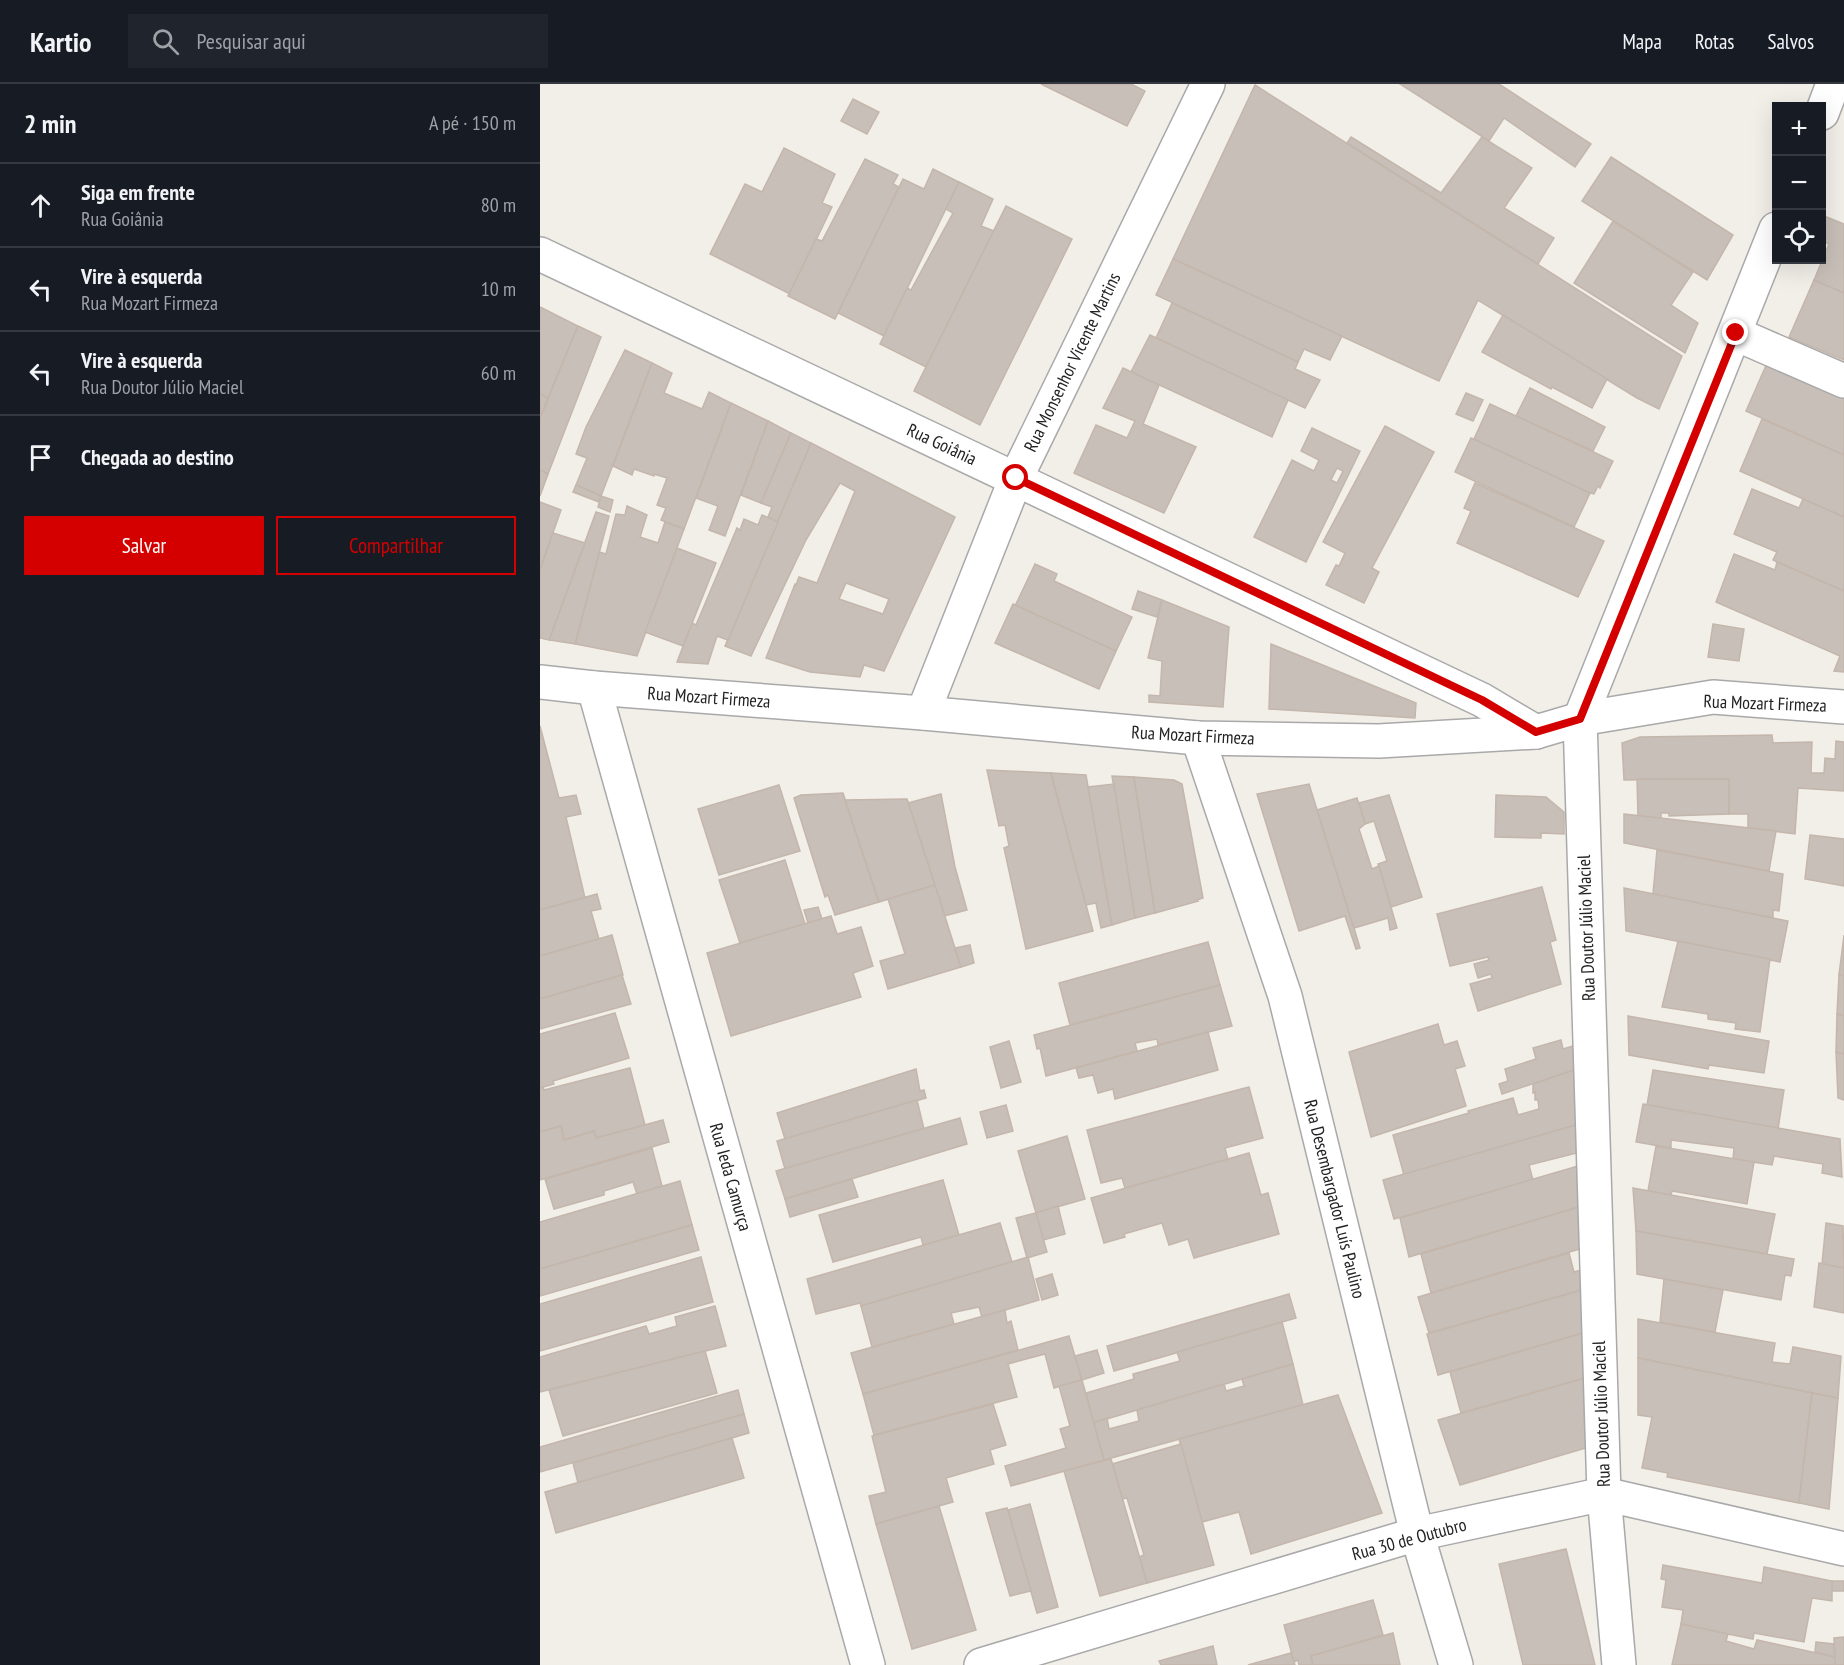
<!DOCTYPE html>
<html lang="pt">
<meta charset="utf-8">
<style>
body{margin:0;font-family:"PT Sans Narrow",sans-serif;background:#20242c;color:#f1f3f6}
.controls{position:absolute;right:18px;top:18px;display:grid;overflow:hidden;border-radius:0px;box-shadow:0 6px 24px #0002}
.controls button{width:54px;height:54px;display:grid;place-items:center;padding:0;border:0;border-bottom:2px solid #363941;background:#171b24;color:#f1f3f6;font:30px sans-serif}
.stop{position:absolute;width:18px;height:18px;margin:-14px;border:4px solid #d40000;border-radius:50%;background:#fff}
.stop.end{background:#d40000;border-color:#fff;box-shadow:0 2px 6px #0008}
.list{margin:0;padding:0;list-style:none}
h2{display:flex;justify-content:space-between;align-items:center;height:78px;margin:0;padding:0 24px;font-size:26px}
h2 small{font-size:20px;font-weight:400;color:#9ea1a6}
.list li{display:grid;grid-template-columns:39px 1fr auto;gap:18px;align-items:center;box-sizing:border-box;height:84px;padding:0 24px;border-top:2px solid #363941}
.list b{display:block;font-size:22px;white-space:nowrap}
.list p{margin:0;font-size:20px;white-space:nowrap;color:#9ea1a6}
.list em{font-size:20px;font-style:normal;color:#9ea1a6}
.actions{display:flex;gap:12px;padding:18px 24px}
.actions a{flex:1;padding:14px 0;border:2px solid #d40000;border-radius:0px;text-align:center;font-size:21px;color:#d40000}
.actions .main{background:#d40000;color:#fff}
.icon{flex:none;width:33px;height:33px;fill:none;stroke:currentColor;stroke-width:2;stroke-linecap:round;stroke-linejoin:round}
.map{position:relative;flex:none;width:1304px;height:1581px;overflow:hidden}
header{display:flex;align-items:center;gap:36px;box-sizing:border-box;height:84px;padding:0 30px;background:#171b24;border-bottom:2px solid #363941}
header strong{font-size:28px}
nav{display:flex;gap:33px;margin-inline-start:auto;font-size:21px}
.search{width:420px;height:54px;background:#20242c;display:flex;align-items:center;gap:15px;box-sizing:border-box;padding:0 21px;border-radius:0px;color:#9ea1a6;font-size:22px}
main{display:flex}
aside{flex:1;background:#171b24}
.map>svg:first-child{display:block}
.building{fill:#c7bfb8;stroke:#c4b6ab;stroke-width:1.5;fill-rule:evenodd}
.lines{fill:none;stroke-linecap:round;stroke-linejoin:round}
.street-casing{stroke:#a9a9a9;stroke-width:36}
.street{stroke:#fff;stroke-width:33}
.route{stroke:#d40000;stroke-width:8}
.labels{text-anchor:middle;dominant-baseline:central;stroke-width:4.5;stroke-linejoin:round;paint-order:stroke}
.street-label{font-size:18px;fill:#222;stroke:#fff}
</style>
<header>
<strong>Kartio</strong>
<div class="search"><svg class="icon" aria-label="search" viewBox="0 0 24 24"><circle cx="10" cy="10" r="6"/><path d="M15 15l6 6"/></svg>Pesquisar aqui</div>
<nav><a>Mapa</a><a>Rotas</a><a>Salvos</a></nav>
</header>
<main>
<aside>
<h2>2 min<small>A pé · 150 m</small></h2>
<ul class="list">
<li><svg class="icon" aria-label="ahead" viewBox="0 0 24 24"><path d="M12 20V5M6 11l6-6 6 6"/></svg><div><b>Siga em frente</b><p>Rua Goiânia</p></div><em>80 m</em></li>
<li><svg class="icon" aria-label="left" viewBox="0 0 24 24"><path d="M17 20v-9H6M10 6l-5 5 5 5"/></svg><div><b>Vire à esquerda</b><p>Rua Mozart Firmeza</p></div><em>10 m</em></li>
<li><svg class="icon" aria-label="left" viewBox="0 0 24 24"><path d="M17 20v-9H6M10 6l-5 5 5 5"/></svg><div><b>Vire à esquerda</b><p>Rua Doutor Júlio Maciel</p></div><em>60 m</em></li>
<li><svg class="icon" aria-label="arrive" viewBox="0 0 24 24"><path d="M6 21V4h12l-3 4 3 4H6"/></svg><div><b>Chegada ao destino</b></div></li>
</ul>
<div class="actions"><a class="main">Salvar</a><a>Compartilhar</a></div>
</aside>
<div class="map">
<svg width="1304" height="1581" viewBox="0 0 1304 1581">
<rect width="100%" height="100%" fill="#f2efe9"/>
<g class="building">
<polygon points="501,0 591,0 605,7 587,42"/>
<polygon points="860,0 959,0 1051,60 1035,83 964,34 949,57"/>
<polygon points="715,1 1142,272 1119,325 1097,314 938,216 899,297 633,175"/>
<polygon points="313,15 339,28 327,50 301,37"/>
<polygon points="811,53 901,109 942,53 992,84 964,124 1014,154 998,180 807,59"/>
<polygon points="244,64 295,90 282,119 292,123 250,210 170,170 205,100 222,108"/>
<polygon points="1071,73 1193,151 1167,196 1042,117"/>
<polygon points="325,75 358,91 353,100 359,103 295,235 248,212 276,155 282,157"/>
<polygon points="393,85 419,98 344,252 298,229 363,95 384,105"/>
<polygon points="419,98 453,115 441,142 454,147 386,283 340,260 367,204 371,206 413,129 406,125"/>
<polygon points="466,122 532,155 440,341 374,307"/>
<polygon points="1284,132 1304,140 1304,209 1274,196 1289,160 1282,157 1282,137"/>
<polygon points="1073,137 1153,188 1131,221 1158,239 1145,269 1034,199"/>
<polygon points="633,175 802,252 790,276 764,265 758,278 616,211"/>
<polygon points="1274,196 1304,209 1304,276 1249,253"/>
<polygon points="632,219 758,278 755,285 780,296 765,324 616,254"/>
<polygon points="0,223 38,242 8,314 0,310"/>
<polygon points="963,231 1067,295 1052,324 1012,303 1011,305 942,268"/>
<polygon points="38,242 61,253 8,390 0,386 0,334"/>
<polygon points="610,251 748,316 732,353 591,288"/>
<polygon points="85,266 112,279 61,412 36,401 47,374 36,370 46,343"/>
<polygon points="1228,277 1304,309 1304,371 1206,327"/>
<polygon points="112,279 132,289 124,309 162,325 169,308 191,319 144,445 121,436 126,424 117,421 127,394 114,390 114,392 94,385 92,391 73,382"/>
<polygon points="583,284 619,301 603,340 656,363 624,429 534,389 556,341 587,354 595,337 563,324"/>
<polygon points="990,304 1065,343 1053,367 976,332"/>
<polygon points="926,309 943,316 933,337 916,330"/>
<polygon points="0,310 8,314 0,334"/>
<polygon points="191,319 228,337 185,452 169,446 178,422 156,414"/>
<polygon points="950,320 1073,377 1060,404 1058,402 1054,410 1050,409 934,355"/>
<polygon points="1222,335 1304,371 1304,433 1200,387"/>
<polygon points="228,337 251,349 221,419 201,411"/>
<polygon points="845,342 894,368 832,484 839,488 824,519 786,501 796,481 799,482 805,469 783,458"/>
<path d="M 772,344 L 820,367 L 766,478 L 714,453 L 752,376 L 774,387 L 779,376 L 761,367 ZM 797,384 L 803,387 L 797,399 L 791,396 Z"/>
<polygon points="251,349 271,359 238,438 228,433 232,423 221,419"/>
<polygon points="931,354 1050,409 1034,443 915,388"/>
<path d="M 271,359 L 415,433 L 344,587 L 324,581 L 320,593 L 270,588 L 226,574 L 255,500 L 256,501 L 259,493 L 277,499 L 315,407 L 300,399 L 266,456 L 211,572 L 185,562 ZM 306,499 L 349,515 L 343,530 L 299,515 Z"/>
<polygon points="0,386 8,390 0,412"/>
<polygon points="935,399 1064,457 1038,513 917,459 931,427 924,424"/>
<polygon points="36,401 61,412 59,418 33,408"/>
<polygon points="1212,405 1259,424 1263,415 1304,433 1304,507 1237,478 1233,476 1237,468 1194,450"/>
<polygon points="61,412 73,416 70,428 58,423"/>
<polygon points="0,418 21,426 0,486"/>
<polygon points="87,422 107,431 100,453 118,459 125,438 144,445 97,572 35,560 59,468 66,470 76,430 85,431"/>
<polygon points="56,428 69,432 35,560 9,556"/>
<polygon points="222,431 238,438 188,556 177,552 168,580 137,578 152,539 156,541 197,444 200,446 204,435 218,441"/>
<polygon points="13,449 45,459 9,556 0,554 0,486"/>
<polygon points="137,464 176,479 143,562 105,548"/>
<polygon points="1194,470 1235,486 1237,478 1304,507 1304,588 1294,587 1300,572 1176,518"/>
<polygon points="495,480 517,490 514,497 592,533 576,567 475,522"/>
<polygon points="598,507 622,516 617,533 592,525"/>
<polygon points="622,516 689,543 683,623 609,618 609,611 620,612 622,577 608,574"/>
<polygon points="473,520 576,567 559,605 455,559"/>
<polygon points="1173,540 1204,545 1199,577 1168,573"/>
<polygon points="731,560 876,619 875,634 729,625"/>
<polygon points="0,642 19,714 36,711 41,730 26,733 45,814 0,826"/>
<polygon points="1232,651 1233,659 1272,658 1271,689 1284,689 1285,674 1295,675 1296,657 1304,658 1304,707 1258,704 1255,750 1208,744 1208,730 1189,730 1189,695 1084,696 1082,659 1100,653"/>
<polygon points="447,686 511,689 553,847 486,865 464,764 469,762 465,741 459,742"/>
<polygon points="511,689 546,691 572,841 561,844 556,819 546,821"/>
<polygon points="572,692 594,693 615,829 595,834"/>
<polygon points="594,693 634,696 642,700 663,814 657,816 658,817 615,829"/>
<polygon points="1097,695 1189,695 1189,730 1129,732 1129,729 1121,729 1121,735 1098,732"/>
<polygon points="574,700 595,834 572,841 548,703"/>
<polygon points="769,700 814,844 820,864 816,865 805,832 759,847 717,710"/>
<polygon points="239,701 260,767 179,791 158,725"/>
<polygon points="303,709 339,818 295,831 288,811 285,813 254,714 261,711"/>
<polygon points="401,710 415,783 427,826 404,832 368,719"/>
<polygon points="849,711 882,813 851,823 838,780 847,777 834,737 825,740 819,719"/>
<polygon points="956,711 1006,713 1024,728 1024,750 1001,749 1001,754 955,753"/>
<polygon points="817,714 825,740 819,745 832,785 839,782 857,844 850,846 848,834 814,844 777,726"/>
<polygon points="367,715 395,801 339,818 305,716"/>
<polygon points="1084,730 1236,747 1229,787 1084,759"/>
<polygon points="1270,751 1304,755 1304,802 1265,795"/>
<polygon points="1117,766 1243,790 1239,827 1233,826 1233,834 1113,810"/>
<polygon points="245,776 265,840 200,859 179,796"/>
<polygon points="395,801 421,883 348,905 340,877 365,870 348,815"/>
<polygon points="1002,803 1016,856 1010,858 1021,900 938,927 930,900 952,894 951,890 938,894 934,880 949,876 948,873 910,882 897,830"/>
<polygon points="1084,804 1248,837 1240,878 1086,847"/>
<polygon points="57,810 61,825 51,827 59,855 0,872 0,826"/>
<polygon points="278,823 282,835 268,839 264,826"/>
<polygon points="291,832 297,850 321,843 333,882 313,889 321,913 191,952 167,869"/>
<polygon points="72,851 83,891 0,915 0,872"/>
<polygon points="1304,851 1304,892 1299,891"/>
<polygon points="1138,857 1230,875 1220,948 1195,945 1196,939 1168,935 1168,930 1122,923"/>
<polygon points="668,858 680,901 530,941 519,899"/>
<polygon points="430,861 434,879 421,883 415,864"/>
<polygon points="82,891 91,920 0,945 0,915"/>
<polygon points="1299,891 1304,892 1304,932 1297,930"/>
<polygon points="680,901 692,942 618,961 617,955 595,959 597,967 506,992 500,964 497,965 494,951"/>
<polygon points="75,929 89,974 13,997 14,1000 0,1004 0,950"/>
<polygon points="1297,930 1304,932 1304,970 1296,968"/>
<polygon points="1088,932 1229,957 1224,989 1169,981 1168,985 1089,971"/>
<polygon points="898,940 904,961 917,957 925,982 915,985 926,1022 831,1053 809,968"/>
<polygon points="668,948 678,986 575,1015 573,1005 558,1009 553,991 539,994 536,984"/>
<polygon points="1021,956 1023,965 1033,962 1034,986 962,1010 959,1000 968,997 965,985 996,975 993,964"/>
<polygon points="469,957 481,998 461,1004 450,963"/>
<polygon points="1296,968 1304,970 1304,1016 1298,1014"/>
<polygon points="90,984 105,1041 56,1054 54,1047 24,1056 21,1042 0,1048 0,1004 3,1003 4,1006"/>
<polygon points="376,985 380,1007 384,1006 386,1014 245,1055 237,1029"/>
<polygon points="1034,986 1036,1041 864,1091 853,1051 929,1029 928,1027 973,1014 978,1031 999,1025 998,1016 995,1016 995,1008 993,1009 993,1000"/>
<polygon points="1113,986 1244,1006 1238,1045 1107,1021"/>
<polygon points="709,1003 723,1054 685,1064 688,1076 585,1104 582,1094 561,1099 547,1046"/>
<polygon points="377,1016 384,1045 245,1085 237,1057"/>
<polygon points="1103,1020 1300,1055 1302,1093 1282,1089 1283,1080 1234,1072 1232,1081 1193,1075 1194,1064 1131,1056 1131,1064 1096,1058"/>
<polygon points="466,1021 473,1047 447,1054 440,1028"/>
<polygon points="420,1034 427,1060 245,1115 236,1087"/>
<polygon points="123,1036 129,1058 0,1096 0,1048 21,1042 24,1056 54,1047 56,1054"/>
<polygon points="1036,1041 1037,1069 989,1081 993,1096 854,1135 843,1096"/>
<polygon points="527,1052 545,1115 496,1129 478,1067"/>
<polygon points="1116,1062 1214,1078 1207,1120 1132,1107 1131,1111 1108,1107"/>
<polygon points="112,1064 122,1102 97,1110 93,1098 64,1107 64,1111 14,1125 5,1095"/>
<polygon points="709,1069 721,1111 728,1109 739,1150 654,1174 648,1155 629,1161 622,1139 584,1150 585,1153 564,1159 551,1114"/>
<polygon points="1038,1082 1039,1123 869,1173 860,1134"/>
<polygon points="312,1095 318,1113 250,1133 245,1115"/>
<polygon points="403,1096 419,1151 383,1161 381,1153 293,1178 279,1131"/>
<polygon points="140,1097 152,1141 0,1185 0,1138"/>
<polygon points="1093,1104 1235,1130 1227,1170 1096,1147"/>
<polygon points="518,1122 525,1150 503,1156 496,1129"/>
<polygon points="1039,1123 1040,1165 891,1209 881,1170"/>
<polygon points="496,1129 507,1168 487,1174 476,1134"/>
<polygon points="460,1139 472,1178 321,1222 320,1219 276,1230 267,1195"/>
<polygon points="1286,1139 1303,1142 1304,1184 1282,1180"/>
<polygon points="152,1141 159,1166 0,1212 0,1185"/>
<polygon points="1096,1147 1254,1175 1251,1192 1245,1191 1241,1216 1097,1190"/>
<polygon points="1029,1169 1034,1188 1041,1186 1042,1206 889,1249 878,1213"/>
<polygon points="161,1173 173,1218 0,1267 0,1220"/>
<polygon points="488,1173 499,1216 442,1233 439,1223 411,1229 414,1240 332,1263 321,1222"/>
<polygon points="1279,1179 1304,1184 1304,1229 1274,1223"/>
<polygon points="512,1190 518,1211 502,1216 496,1195"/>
<polygon points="1124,1195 1183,1206 1175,1248 1120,1238"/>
<polygon points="1042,1206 1043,1249 898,1291 887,1250"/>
<polygon points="749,1210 756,1234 574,1287 567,1262"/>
<polygon points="175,1222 186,1262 0,1308 0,1273 106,1242 109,1250 137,1242 135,1233"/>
<polygon points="465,1226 467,1239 471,1237 478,1266 323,1310 311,1269"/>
<polygon points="1098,1235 1235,1259 1232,1278 1250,1280 1253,1263 1301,1272 1298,1314 1098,1274"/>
<polygon points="742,1238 753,1280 553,1339 546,1309 594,1295 593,1290 640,1277 637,1268"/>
<polygon points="1043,1249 1045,1294 921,1329 910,1288"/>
<polygon points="529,1252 542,1296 514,1304 505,1270 468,1280 477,1313 334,1351 323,1310"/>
<polygon points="557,1266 564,1289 542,1296 535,1272"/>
<polygon points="165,1267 177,1309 23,1352 9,1306"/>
<polygon points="1098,1274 1272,1309 1259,1419 1127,1393 1128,1389 1102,1384 1112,1333 1098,1331"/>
<polygon points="753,1280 763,1321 564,1376 553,1339 567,1334 569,1345 599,1337 597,1326 684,1300 686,1307 704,1302 702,1295"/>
<polygon points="1045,1294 1046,1364 920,1401 898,1336"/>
<polygon points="542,1296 564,1376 471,1402 465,1382 526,1364 520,1345 530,1342 519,1302"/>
<polygon points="198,1306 204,1330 0,1388 0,1363"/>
<polygon points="1272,1309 1298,1314 1289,1425 1259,1419"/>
<polygon points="798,1311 842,1429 711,1470 699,1428 662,1438 639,1355"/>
<polygon points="453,1320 466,1361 450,1366 454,1380 406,1394 413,1418 336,1440 329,1412 346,1408 332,1352"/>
<polygon points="204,1330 209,1349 38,1399 33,1379"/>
<polygon points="192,1354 204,1394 16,1449 5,1408"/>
<polygon points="641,1360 674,1481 607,1499 599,1473 604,1471 587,1414 582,1415 572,1380"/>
<polygon points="571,1375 607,1499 560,1512 524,1387"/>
<polygon points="490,1420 518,1523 497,1529 468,1426"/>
<polygon points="399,1422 436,1546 372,1565 336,1440"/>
<polygon points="467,1424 491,1507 470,1512 446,1429"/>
<polygon points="1026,1465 1055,1581 983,1581 959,1480"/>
<polygon points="1123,1481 1222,1499 1224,1483 1292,1497 1292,1517 1272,1514 1264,1558 1214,1549 1213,1555 1188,1550 1141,1540 1143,1526 1122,1523 1126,1496 1121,1495"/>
<rect x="1292" y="1497" width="12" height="10"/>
<polygon points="833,1516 843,1551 771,1572 773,1581 759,1581 758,1576 754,1578 744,1541"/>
<polygon points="1141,1540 1188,1550 1186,1557 1214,1565 1217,1556 1295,1573 1295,1581 1132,1581"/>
<polygon points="853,1549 860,1581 773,1581 771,1572"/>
<polygon points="1304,1553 1304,1581 1295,1581 1294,1554"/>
<polygon points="1276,1558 1294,1560 1295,1573 1275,1568"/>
<polygon points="673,1562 677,1581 621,1581 619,1577"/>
<polygon points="751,1569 755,1581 708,1581"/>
</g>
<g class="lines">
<defs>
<g id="street">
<polyline points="1282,29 1293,0"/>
<polyline points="0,170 942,616 996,648"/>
<polyline points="1196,250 1304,297"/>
<polyline points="0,598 54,604 383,629 658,654 839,657 996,648 1040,635 1173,613 1304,623"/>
<polyline points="54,604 328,1581"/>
<polyline points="383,629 476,394 668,0"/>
<polyline points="658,654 745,912 877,1450 916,1581"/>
<polyline points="441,1581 877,1450 1064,1410 1304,1465"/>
<polyline points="1079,1581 1064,1410 1040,635 1236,145"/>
</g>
</defs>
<use href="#street" class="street-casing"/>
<use href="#street" class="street"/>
</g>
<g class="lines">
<polyline class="route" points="476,394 942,616 996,648 1040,635 1196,249"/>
</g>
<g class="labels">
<g class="street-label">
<text transform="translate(532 278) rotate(-64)">Rua Monsenhor Vicente Martins</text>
<text transform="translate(402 360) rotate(25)">Rua Goiânia</text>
<text transform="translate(169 613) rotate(4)">Rua Mozart Firmeza</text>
<text transform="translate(1225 619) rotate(2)">Rua Mozart Firmeza</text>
<text transform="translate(653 651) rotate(3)">Rua Mozart Firmeza</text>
<text transform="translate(1046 844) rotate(-92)">Rua Doutor Júlio Maciel</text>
<text transform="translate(191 1093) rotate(74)">Rua Ieda Camurça</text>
<text transform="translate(795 1115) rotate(76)">Rua Desembargador Luís Paulino</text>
<text transform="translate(1061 1330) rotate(-92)">Rua Doutor Júlio Maciel</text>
<text transform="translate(869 1455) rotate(-15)">Rua 30 de Outubro</text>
</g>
</g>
</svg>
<div class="controls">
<button>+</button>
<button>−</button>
<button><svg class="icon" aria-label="locate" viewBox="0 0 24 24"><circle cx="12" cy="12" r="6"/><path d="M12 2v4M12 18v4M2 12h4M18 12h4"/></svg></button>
</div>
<div class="stop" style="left:476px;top:394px"></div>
<div class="stop end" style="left:1196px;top:249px"></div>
</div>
</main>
